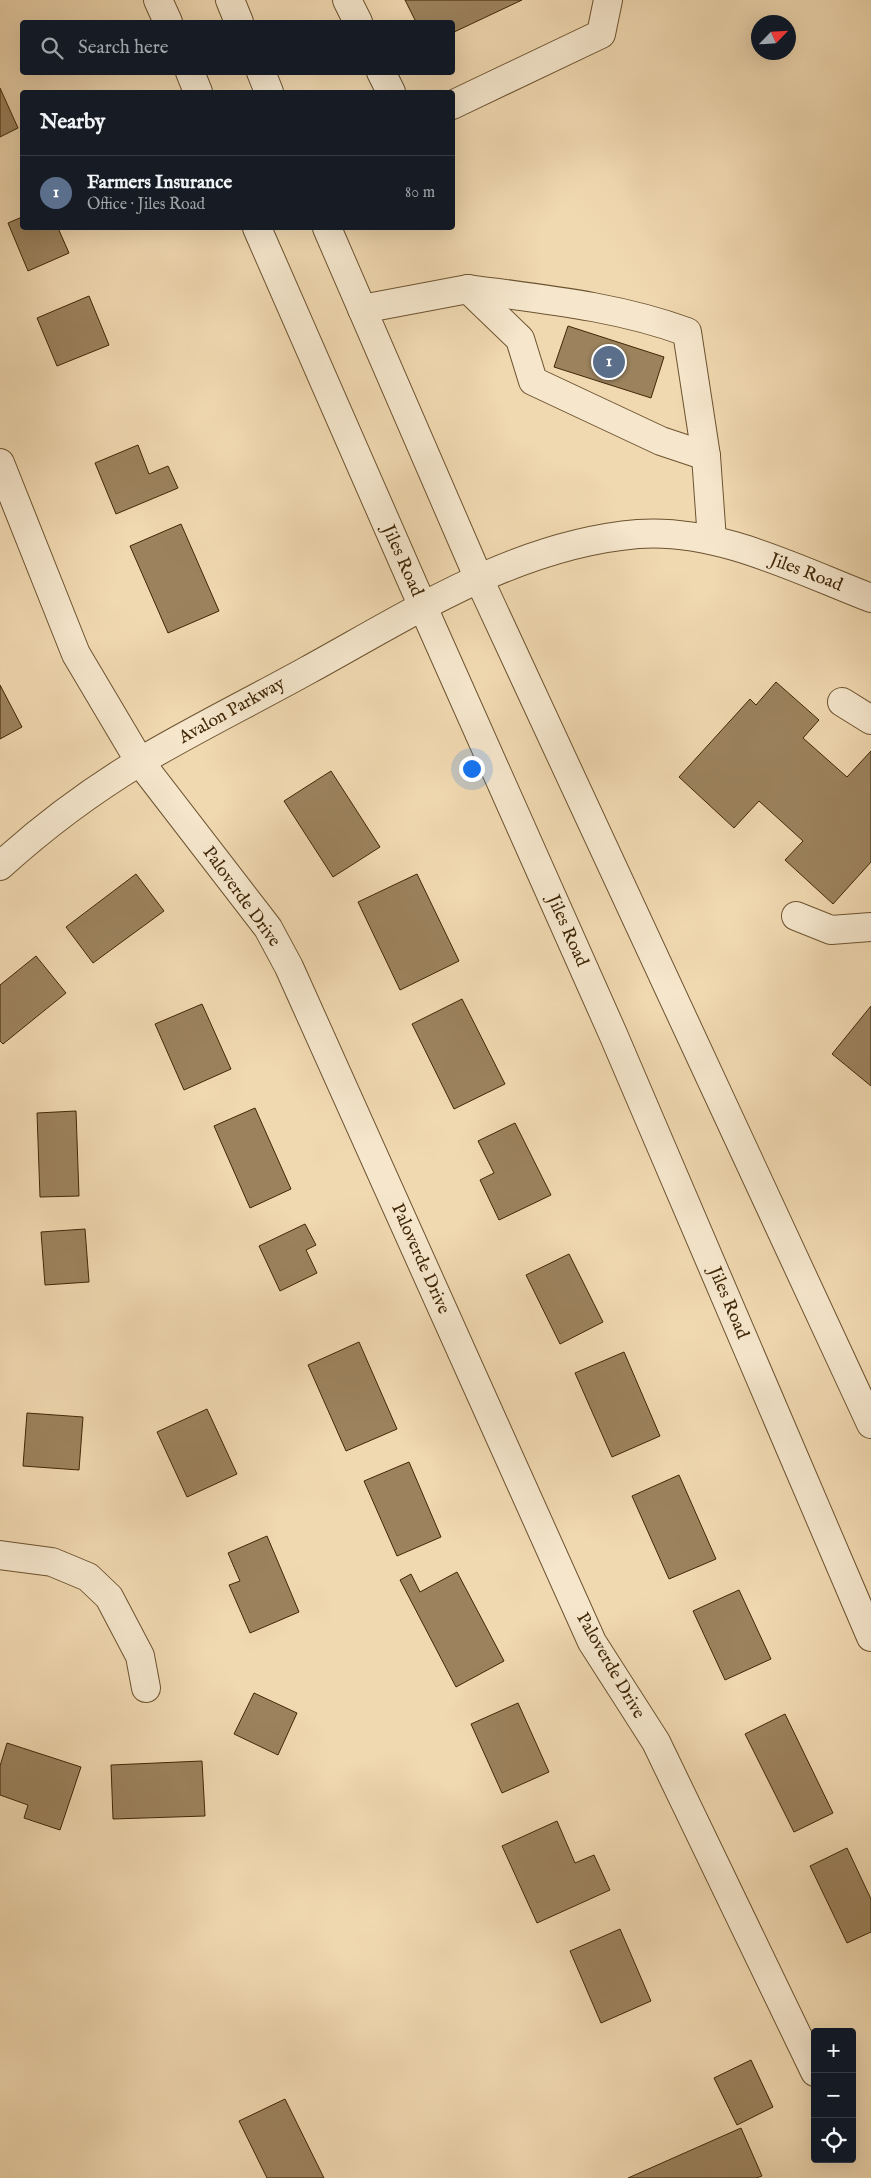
<!DOCTYPE html>
<meta charset="utf-8">
<style>
body{margin:0;font-family:"IM FELL English",serif;background:#20242c;color:#f1f3f6}
.controls{position:absolute;right:15px;bottom:15px;display:grid;overflow:hidden;border-radius:5px;box-shadow:0 5px 20px #0002}
.controls button{width:45px;height:45px;display:grid;place-items:center;padding:0;border:0;border-bottom:1px solid #363941;background:#171b24;color:#f1f3f6;font:25px sans-serif}
.compass{position:absolute;left:751px;top:15px;width:45px;height:45px;border-radius:50%;background:#171b24;box-shadow:0 5px 20px #0002;rotate:65deg}
.you{position:absolute;left:471px;top:768px;width:18px;height:18px;margin:-12px;border:4px solid #fff;border-radius:50%;background:#1a73e8;box-shadow:0 0 0 8px #1a73e833}
.badge{display:grid;place-items:center;width:32px;height:32px;border-radius:50%;background:#8c9099;color:#fff;font-size:16px;font-weight:700}
.pin{position:absolute;translate:-50% -50%;border:2px solid #fff;box-shadow:0 1px 5px #0006}
.list{margin:0;padding:0;list-style:none}
h2{display:flex;justify-content:space-between;align-items:center;height:65px;margin:0;padding:0 20px;font-size:21px}
h2 small{font-size:16px;font-weight:400;color:#9ea1a6}
.list li{display:grid;grid-template-columns:32px 1fr auto;gap:15px;align-items:center;box-sizing:border-box;height:75px;padding:0 20px;border-top:1px solid #363941}
.list b{display:block;font-size:19px;white-space:nowrap}
.list p{margin:0;font-size:16px;white-space:nowrap;color:#9ea1a6}
.list em{font-size:16px;font-style:normal;color:#9ea1a6}
.icon{flex:none;width:28px;height:28px;fill:none;stroke:currentColor;stroke-width:2;stroke-linecap:round;stroke-linejoin:round}
.map{position:relative;flex:none;width:871px;height:2178px;overflow:hidden}
.search{position:absolute;background:#171b24;box-shadow:0 5px 20px #0002;left:20px;top:20px;width:435px;height:55px;display:flex;align-items:center;gap:12px;box-sizing:border-box;padding:0 18px;border-radius:5px;color:#9ea1a6;font-size:19px}
.panel{position:absolute;background:#171b24;box-shadow:0 5px 20px #0002;left:20px;top:90px;width:435px;height:140px;border-radius:5px}
.map>svg:first-child{display:block}
.building{fill:#9c835e;stroke:#402706}
.lines{fill:none;stroke-linecap:round;stroke-linejoin:round}
.minor-casing{stroke:#6c5330;stroke-width:30}
.minor{stroke:#f5e6cc;stroke-width:28}
.labels{text-anchor:middle;dominant-baseline:central;stroke-width:4.5;stroke-linejoin:round;paint-order:stroke}
.street-label{font-size:18px;fill:#402706;stroke:#f5e6cc}
</style>
<div class="map">
<svg width="871" height="2178" viewBox="0 0 871 2178">
<rect width="100%" height="100%" fill="#f0d8b0"/>
<filter id="stains"><feTurbulence type="fractalNoise" baseFrequency=".004" numOctaves="4"/><feColorMatrix values="0 0 0 0 .2 0 0 0 0 .09 0 0 0 0 .02 0 0 0 .5 -.17"/></filter>
<radialGradient id="worn" r=".72"><stop offset=".6" stop-color="#630" stop-opacity="0"/><stop offset="1" stop-color="#630" stop-opacity=".3"/></radialGradient>
<g class="building">
<polygon points="405,0 522,0 452,33 452,22 416,22"/>
<polygon points="0,88 18,128 0,137"/>
<polygon points="22,217 22,228 58,228 69,253 28,271 8,223"/>
<polygon points="89,296 109,345 57,366 37,318"/>
<polygon points="568,326 664,357 651,398 554,367"/>
<polygon points="138,445 149,474 168,466 178,488 116,514 95,463"/>
<polygon points="181,524 219,611 168,633 130,546"/>
<polygon points="776,682 819,720 803,738 847,777 871,751 871,862 833,904 785,860 803,841 759,801 734,828 679,777 750,699 756,705"/>
<polygon points="0,685 22,727 0,739"/>
<polygon points="331,771 380,847 333,877 284,801"/>
<polygon points="136,874 164,911 93,963 66,927"/>
<polygon points="417,874 459,961 400,990 358,902"/>
<polygon points="36,956 66,993 3,1044 0,1041 0,985"/>
<polygon points="462,999 505,1084 454,1109 412,1024"/>
<polygon points="202,1004 231,1069 184,1090 155,1024"/>
<polygon points="871,1006 871,1086 832,1054"/>
<polygon points="255,1108 291,1189 250,1208 214,1126"/>
<polygon points="76,1111 79,1196 40,1197 37,1113"/>
<polygon points="515,1123 551,1195 499,1220 480,1180 494,1173 478,1141"/>
<polygon points="305,1224 316,1245 306,1250 317,1273 280,1291 259,1246"/>
<polygon points="85,1229 89,1282 45,1285 41,1232"/>
<polygon points="569,1254 603,1322 560,1344 526,1275"/>
<polygon points="359,1342 397,1429 346,1451 308,1365"/>
<polygon points="624,1352 660,1436 612,1457 575,1373"/>
<polygon points="207,1409 237,1474 187,1497 157,1432"/>
<polygon points="27,1413 83,1417 79,1470 23,1466"/>
<polygon points="409,1462 441,1537 397,1556 364,1481"/>
<polygon points="679,1475 716,1559 669,1579 632,1496"/>
<polygon points="267,1536 299,1612 250,1633 229,1585 240,1581 228,1553"/>
<polygon points="457,1572 504,1661 456,1687 400,1580 411,1574 420,1592"/>
<polygon points="739,1590 771,1659 725,1680 693,1611"/>
<polygon points="254,1693 297,1713 278,1755 234,1734"/>
<polygon points="518,1703 549,1772 502,1793 471,1724"/>
<polygon points="785,1714 833,1813 794,1832 745,1734"/>
<polygon points="7,1743 81,1767 60,1830 24,1818 28,1805 0,1795 0,1766"/>
<polygon points="202,1761 205,1816 113,1819 111,1765"/>
<polygon points="557,1821 575,1863 594,1855 610,1890 537,1923 502,1846"/>
<polygon points="847,1848 871,1899 871,1932 847,1943 810,1866"/>
<polygon points="620,1929 651,2001 601,2023 570,1951"/>
<polygon points="751,2060 773,2107 737,2125 714,2078"/>
<polygon points="285,2099 324,2178 267,2178 239,2121"/>
<polygon points="741,2128 762,2176 756,2178 628,2178"/>
</g>
<g class="lines">
<defs>
<g id="minor">
<polyline points="158,0 168,22"/>
<polyline points="230,0 239,22"/>
<polyline points="347,0 358,22"/>
<polyline points="190,72 198,92"/>
<polyline points="261,72 269,92"/>
<polyline points="381,72 391,92"/>
<polyline points="452,105 601,34 608,0"/>
<polyline points="257,228 423,607 613,1034 871,1637"/>
<polyline points="327,228 479,579 871,1424"/>
<path d="M 468,289 C 542,299 616,306 687,332 L 706,456 L 712,540"/>
<polyline points="362,309 468,289 520,339 533,381 661,441 706,456"/>
<polyline points="0,463 76,654 140,762 268,928 289,967 592,1642 656,1742 815,2072"/>
<polyline points="842,702 871,720"/>
<path d="M 0,866 C 43,827 91,791 141,761 C 195,729 252,701 308,670 C 412,613 517,544 638,534 C 718,528 798,570 871,598"/>
<polyline points="796,916 831,930 871,927"/>
<polyline points="0,1555 52,1562 88,1577 109,1597 140,1656 146,1688"/>
</g>
</defs>
<use href="#minor" class="minor-casing"/>
<use href="#minor" class="minor"/>
</g>
<g class="labels">
<g class="street-label">
<text transform="translate(402 561) rotate(66)">Jiles Road</text>
<text transform="translate(806 573) rotate(21)">Jiles Road</text>
<text transform="translate(232 711) rotate(-29)">Avalon Parkway</text>
<text transform="translate(241 897) rotate(54)">Paloverde Drive</text>
<text transform="translate(567 931) rotate(66)">Jiles Road</text>
<text transform="translate(420 1259) rotate(66)">Paloverde Drive</text>
<text transform="translate(728 1303) rotate(67)">Jiles Road</text>
<text transform="translate(610 1666) rotate(60)">Paloverde Drive</text>
</g>
</g>
<rect width="100%" height="100%" filter="url(#stains)"/>
<rect width="100%" height="100%" fill="url(#worn)"/>
</svg>
<div class="controls">
<button>+</button>
<button>−</button>
<button><svg class="icon" aria-label="locate" viewBox="0 0 24 24"><circle cx="12" cy="12" r="6"/><path d="M12 2v4M12 18v4M2 12h4M18 12h4"/></svg></button>
</div>
<svg class="compass" viewBox="-18 -18 36 36"><path d="M0-13l5 13h-10z" fill="#e53935"/><path d="M0 13l5-13h-10z" fill="#9ea1a6"/></svg>
<div class="you"></div>
<div class="pin badge" style="left:609px;top:362px;background:#5c6f8a">1</div>
<div class="search"><svg class="icon" aria-label="search" viewBox="0 0 24 24"><circle cx="10" cy="10" r="6"/><path d="M15 15l6 6"/></svg>Search here</div>
<section class="panel">
<h2>Nearby<small></small></h2>
<ul class="list">
<li><span class="badge" style="background:#5c6f8a">1</span><div><b>Farmers Insurance</b><p>Office · Jiles Road</p></div><em>80 m</em></li>
</ul>
</section>
</div>
